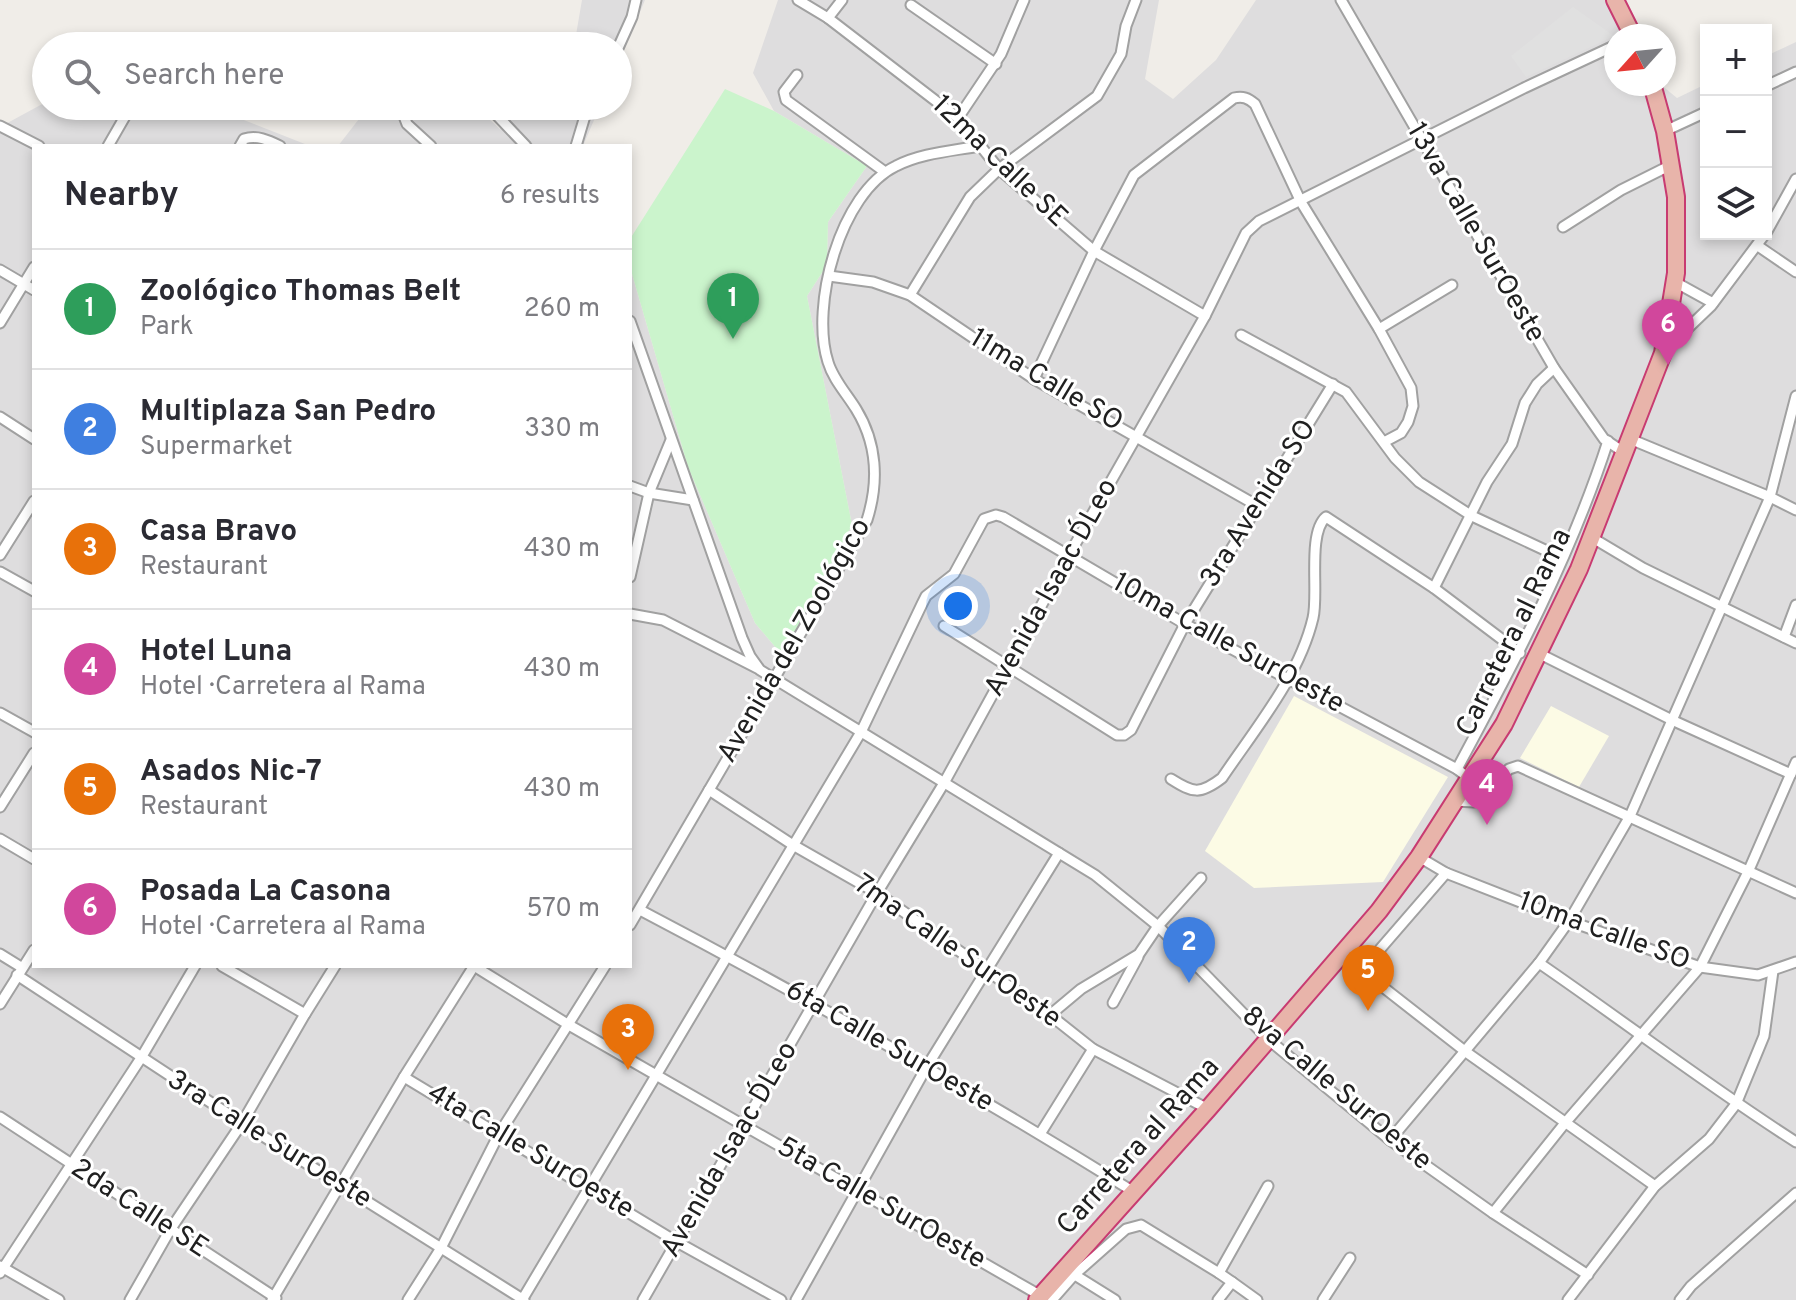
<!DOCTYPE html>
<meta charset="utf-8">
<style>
body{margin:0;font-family:Overpass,sans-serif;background:#f2f2f3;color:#2b2b33}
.controls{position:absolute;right:24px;top:24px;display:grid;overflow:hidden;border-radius:0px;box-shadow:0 4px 12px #0003}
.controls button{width:72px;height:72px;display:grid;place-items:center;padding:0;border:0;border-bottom:2px solid #e1e1e2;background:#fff;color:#2b2b33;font:40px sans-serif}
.compass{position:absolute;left:1604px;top:24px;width:72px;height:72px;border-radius:50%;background:#fff;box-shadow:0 4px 12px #0003;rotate:243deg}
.you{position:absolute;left:958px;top:606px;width:28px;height:28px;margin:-20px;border:6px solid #fff;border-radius:50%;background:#1a73e8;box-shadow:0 0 0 12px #1a73e833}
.badge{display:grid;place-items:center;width:52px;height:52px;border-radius:50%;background:#d93025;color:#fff;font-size:26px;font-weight:700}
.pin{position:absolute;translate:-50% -66px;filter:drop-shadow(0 2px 4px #0008)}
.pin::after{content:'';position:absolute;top:42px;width:28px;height:24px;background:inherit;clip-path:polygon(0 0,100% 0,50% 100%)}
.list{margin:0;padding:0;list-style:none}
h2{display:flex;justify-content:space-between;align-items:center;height:104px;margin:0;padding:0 32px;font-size:34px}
h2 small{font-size:26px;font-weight:400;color:#7c7c81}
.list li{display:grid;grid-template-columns:52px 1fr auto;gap:24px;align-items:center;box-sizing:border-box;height:120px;padding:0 32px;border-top:2px solid #e1e1e2}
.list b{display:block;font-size:30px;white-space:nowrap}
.list p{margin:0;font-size:26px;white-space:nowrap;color:#7c7c81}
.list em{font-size:26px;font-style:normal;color:#7c7c81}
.icon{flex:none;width:44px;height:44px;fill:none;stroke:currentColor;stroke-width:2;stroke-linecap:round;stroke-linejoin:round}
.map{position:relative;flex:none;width:1796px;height:1300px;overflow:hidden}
.search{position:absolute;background:#fff;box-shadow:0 4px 12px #0003;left:32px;top:32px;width:600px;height:88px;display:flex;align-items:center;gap:20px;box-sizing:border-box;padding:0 28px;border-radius:44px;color:#7c7c81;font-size:30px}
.panel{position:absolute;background:#fff;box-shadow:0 4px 12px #0003;left:32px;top:144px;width:600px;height:824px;border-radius:0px}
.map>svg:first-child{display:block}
.residential{fill:#deddde}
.education{fill:#fcfbe5}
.park{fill:#cbf4cc}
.parking{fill:#e0e0e0}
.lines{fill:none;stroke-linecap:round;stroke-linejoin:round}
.minor-casing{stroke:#a1a1a1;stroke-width:13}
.trunk-casing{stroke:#c83b71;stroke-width:20}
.minor{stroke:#fff;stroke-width:9}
.trunk{stroke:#e8b4aa;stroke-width:16}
.labels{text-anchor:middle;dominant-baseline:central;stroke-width:6;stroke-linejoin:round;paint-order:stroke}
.street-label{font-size:28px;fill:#202020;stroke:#fff}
</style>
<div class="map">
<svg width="1796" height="1300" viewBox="0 0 1796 1300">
<rect width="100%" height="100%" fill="#f0ede8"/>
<g class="residential">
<polygon points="582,0 645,0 618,65 618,46 567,46 576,35"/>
<polygon points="778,0 1159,0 1145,79 1173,99 1216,60 1256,0 1615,0 1633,36 1616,36 1616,84 1660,84 1677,98 1706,84 1706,234 1766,234 1766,56 1796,42 1796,1300 0,1300 0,127 46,102 46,106 208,106 310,146 34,146 34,966 630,966 630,267 688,467 755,623 781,654 852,525 807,296 827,265 828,222 867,166 774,111 753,73"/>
<polygon points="369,106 475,106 500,129 519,106 600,106 583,146 338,146"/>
</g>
<g class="education">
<polygon points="1294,696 1448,777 1383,882 1254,888 1205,851"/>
<polygon points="1551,706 1609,736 1579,787 1520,758"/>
</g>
<polygon class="park" points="725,89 774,111 867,166 828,222 827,265 807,296 852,525 782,655 755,623 688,467 630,267 630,239"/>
<polygon class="parking" points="1573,7 1614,36 1526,77 1511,56"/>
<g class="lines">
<defs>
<g id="minor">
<polyline points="798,0 828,18 958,118 999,169 1094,251 1205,316"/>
<polyline points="1341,0 1554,368 1604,439 1625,453"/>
<polyline points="911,5 996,64"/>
<polyline points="828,18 842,0"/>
<polyline points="618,48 632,17 636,0"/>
<polyline points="797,75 784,92 786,100 885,172"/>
<polyline points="1766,86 1796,72"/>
<polyline points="400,106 407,124 431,146"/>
<polyline points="488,106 526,146"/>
<polyline points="958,118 1001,54 1024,0"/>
<polyline points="0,126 39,146"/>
<polyline points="1665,131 1706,112"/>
<polyline points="108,146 131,106"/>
<path d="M 240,146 L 244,139 C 257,135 268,140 280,146"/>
<polyline points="576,146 588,106"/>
<polyline points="1563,227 1621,190 1671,165"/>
<polyline points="1766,233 1796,179"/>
<polyline points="1758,246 1796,272"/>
<polyline points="0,270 34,290"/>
<polyline points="829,276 873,282 910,295 1034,379 1256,505"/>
<polyline points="1675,282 1713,303"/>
<polyline points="910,295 970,197 999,169 1097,96 1121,54 1126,26 1136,0"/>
<polyline points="630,321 742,638 750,656 760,670 1095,875 1158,926 1269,1040 1390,1140 1493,1213 1588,1275"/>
<polyline points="0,323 34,267"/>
<polyline points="1379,329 1452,285"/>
<polyline points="1241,335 1346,392 1395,458 1419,482 1472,516 1562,558"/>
<polyline points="1665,350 1711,306 1765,234"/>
<path d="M 1034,379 L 1094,251 L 1134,175 L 1234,98 C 1243,96 1248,98 1255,104 L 1301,202 L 1379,329 L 1411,388 L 1413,406 L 1408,422 L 1401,433 L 1384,442"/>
<polyline points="1796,396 1770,497 1796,510"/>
<polyline points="0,417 34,439"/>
<polyline points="630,486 649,493 693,500"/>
<polyline points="1591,537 1643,568 1796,643"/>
<polyline points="0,555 34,501"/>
<polyline points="0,572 34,591"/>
<polyline points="630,577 649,493 671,440"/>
<polyline points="1434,588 1487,482 1512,444 1525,403 1537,384 1554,368"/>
<polyline points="630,614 663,620 757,668"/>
<polyline points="944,626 1117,735 1124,735 1131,730 1185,624 1333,384"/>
<polyline points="1784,637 1796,605"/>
<polyline points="1538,653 1674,721 1791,774"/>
<polyline points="0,713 34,732"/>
<path d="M 1457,769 C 1514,663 1571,556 1608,441"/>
<path d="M 1171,779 C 1193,793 1200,795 1222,778 C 1255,729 1299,677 1313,618 C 1319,594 1307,533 1326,517 L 1434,588 L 1520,653"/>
<polyline points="709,790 793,845 877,893 1050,1015 1093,1049 1208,1109"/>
<polyline points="1455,801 1474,802 1509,769 1518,766 1796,893"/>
<polyline points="0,807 34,753"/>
<polyline points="0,839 34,859"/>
<polyline points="1419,857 1446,873 1569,921 1700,967 1758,975 1796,962"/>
<path d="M 640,910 C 808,998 973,1092 1134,1192"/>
<path d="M 630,925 L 867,520 C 879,482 877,443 856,409 C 846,393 833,379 828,362 C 810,306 840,193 896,166 C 921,153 952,151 979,146"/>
<polyline points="0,954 21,967"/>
<polyline points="1342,955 1466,1052 1655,1186"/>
<path d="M 1539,963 C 1625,1022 1708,1086 1796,1142"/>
<polyline points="222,966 305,1014"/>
<polyline points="474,966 569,1025 1041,1296"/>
<polyline points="1362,970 1446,873"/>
<polyline points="17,975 242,1123 524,1300"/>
<polyline points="1113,1003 1138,957"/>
<polyline points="0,1004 34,950"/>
<polyline points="1050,1015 1081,989 1139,954 1158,926 1201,878"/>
<polyline points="404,1077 677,1242 781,1300"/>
<polyline points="0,1117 276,1298"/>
<polyline points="1040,1134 1093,1049"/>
<polyline points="1390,1140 1539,963 1569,921 1630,816 1770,497 1630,439"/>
<polyline points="1493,1213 1565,1123 1700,967 1748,872 1796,762"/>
<polyline points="0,1266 59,1300"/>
<polyline points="1070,1272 1115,1300"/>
<polyline points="0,1273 141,1058 195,966"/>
<polyline points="1232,1282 1257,1300"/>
<polyline points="130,1300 170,1230 242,1123 305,1014 335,966"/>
<polyline points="272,1300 404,1077 474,966"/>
<polyline points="408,1300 441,1248 499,1134 605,966"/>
<polyline points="522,1300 861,732 922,604 926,596 954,574 984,519 996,515 1003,517 1185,624 1457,769 1470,779"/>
<polyline points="643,1300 877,893 944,783 1069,555 1205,316 1246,233 1259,221 1524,88 1616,45"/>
<polyline points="796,1300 926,1068 1059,853"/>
<polyline points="1052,1300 1074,1275 1126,1229 1141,1225 1219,1273"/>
<polyline points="1218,1300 1232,1282 1219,1273 1268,1186"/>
<polyline points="1323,1300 1350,1258"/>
<polyline points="1568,1300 1655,1186 1709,1139 1736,1104 1764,1036 1773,971"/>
<polyline points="1680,1300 1691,1286 1796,1193"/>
</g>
<g id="trunk">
<polyline points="1615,0 1633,36"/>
<polyline points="1037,1300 1208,1109 1379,911 1419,857 1504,724 1579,569 1663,353 1676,273 1676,197 1665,131 1652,84"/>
</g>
</defs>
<use href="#minor" class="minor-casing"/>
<use href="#trunk" class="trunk-casing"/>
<use href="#minor" class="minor"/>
<use href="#trunk" class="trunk"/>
</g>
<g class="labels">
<g class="street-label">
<text transform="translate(999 162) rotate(44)">12ma Calle SE</text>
<text transform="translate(1475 233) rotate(60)">13va Calle SurOeste</text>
<text transform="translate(1046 381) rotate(31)">11ma Calle SO</text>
<text transform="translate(1259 504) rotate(-58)">3ra Avenida SO</text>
<text transform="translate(1052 588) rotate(-61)">Avenida Isaac D´Leo</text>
<text transform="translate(1515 633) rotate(-64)">Carretera al Rama</text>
<text transform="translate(795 641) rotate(-60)">Avenida del Zoológico</text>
<text transform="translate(1228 644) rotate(29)">10ma Calle SurOeste</text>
<text transform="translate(1604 932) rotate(20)">10ma Calle SO</text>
<text transform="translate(957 952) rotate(35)">7ma Calle SurOeste</text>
<text transform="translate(889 1047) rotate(30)">6ta Calle SurOeste</text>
<text transform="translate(1336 1089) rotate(40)">8va Calle SurOeste</text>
<text transform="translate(269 1140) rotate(32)">3ra Calle SurOeste</text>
<text transform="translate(1139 1147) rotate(-48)">Carretera al Rama</text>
<text transform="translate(730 1150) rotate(-60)">Avenida Isaac D´Leo</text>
<text transform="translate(530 1152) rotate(31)">4ta Calle SurOeste</text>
<text transform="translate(881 1204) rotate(30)">5ta Calle SurOeste</text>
<text transform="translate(139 1209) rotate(33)">2da Calle SE</text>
</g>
</g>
</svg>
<div class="controls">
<button>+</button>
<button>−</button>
<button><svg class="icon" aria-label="layers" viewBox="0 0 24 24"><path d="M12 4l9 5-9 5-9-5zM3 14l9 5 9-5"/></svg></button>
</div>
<svg class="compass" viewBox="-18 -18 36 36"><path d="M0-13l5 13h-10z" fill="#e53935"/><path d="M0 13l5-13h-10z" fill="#7c7c81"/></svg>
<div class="you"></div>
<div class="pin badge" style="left:733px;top:339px;background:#2e9e5b">1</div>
<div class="pin badge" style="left:1189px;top:983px;background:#3f7fe0">2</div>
<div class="pin badge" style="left:628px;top:1070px;background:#e8710a">3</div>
<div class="pin badge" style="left:1487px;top:825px;background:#d1479c">4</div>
<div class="pin badge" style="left:1368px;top:1011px;background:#e8710a">5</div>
<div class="pin badge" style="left:1668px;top:365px;background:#d1479c">6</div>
<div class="search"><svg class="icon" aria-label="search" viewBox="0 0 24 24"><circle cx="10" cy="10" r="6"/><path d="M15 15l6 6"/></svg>Search here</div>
<section class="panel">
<h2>Nearby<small>6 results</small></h2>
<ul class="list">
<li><span class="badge" style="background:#2e9e5b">1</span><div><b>Zoológico Thomas Belt</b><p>Park</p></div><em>260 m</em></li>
<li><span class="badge" style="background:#3f7fe0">2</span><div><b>Multiplaza San Pedro</b><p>Supermarket</p></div><em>330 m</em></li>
<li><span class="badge" style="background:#e8710a">3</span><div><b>Casa Bravo</b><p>Restaurant</p></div><em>430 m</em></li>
<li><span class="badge" style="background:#d1479c">4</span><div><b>Hotel Luna</b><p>Hotel · Carretera al Rama</p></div><em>430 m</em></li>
<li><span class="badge" style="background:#e8710a">5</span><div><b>Asados Nic-7</b><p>Restaurant</p></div><em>430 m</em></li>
<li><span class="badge" style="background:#d1479c">6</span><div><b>Posada La Casona</b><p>Hotel · Carretera al Rama</p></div><em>570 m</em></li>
</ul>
</section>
</div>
